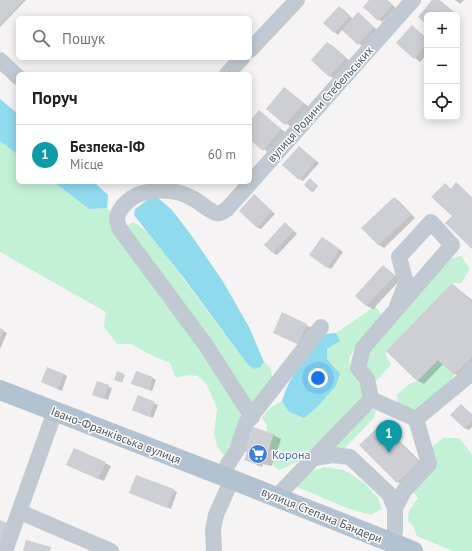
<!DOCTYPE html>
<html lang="uk">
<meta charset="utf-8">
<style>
body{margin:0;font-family:"PT Sans",sans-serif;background:#f2f2f2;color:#202124}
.controls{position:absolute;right:12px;top:12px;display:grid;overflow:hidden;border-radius:6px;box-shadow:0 2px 10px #0003}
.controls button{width:36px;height:36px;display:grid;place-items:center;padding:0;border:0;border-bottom:1px solid #e0e0e0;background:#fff;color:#202124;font:20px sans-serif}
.you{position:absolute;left:318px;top:378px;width:14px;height:14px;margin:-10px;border:3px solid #fff;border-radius:50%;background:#1a73e8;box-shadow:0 0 0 6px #1a73e833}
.badge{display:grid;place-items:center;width:26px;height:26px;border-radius:50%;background:#b45309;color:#fff;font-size:13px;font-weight:700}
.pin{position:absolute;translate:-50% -33px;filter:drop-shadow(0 1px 2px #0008)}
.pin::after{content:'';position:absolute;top:21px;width:14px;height:12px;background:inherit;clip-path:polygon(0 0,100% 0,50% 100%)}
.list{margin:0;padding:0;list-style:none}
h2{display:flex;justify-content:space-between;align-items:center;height:52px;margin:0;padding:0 16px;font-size:17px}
h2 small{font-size:13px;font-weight:400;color:#757577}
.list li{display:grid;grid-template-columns:26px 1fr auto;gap:12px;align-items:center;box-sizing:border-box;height:60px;padding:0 16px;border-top:1px solid #e0e0e0}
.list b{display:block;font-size:15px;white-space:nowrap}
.list p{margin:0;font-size:13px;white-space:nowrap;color:#757577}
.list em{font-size:13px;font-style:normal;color:#757577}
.icon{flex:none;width:22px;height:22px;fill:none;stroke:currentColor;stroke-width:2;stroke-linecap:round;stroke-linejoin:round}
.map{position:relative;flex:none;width:472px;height:551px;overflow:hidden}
.search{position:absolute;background:#fff;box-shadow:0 2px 10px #0003;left:16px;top:16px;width:236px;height:44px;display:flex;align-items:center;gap:10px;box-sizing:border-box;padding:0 14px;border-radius:6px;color:#757577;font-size:15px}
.panel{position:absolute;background:#fff;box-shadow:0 2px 10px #0003;left:16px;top:72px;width:236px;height:112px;border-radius:6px}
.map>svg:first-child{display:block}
.green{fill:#c3f1d5}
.water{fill:#90daee}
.shadow{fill:#0003}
.building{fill:#cdcfd5}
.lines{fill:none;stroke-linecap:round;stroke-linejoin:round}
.minor{stroke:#c1cad2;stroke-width:16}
.major{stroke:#b3c2d1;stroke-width:20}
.labels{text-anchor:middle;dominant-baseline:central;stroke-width:3;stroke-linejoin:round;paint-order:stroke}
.street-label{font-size:12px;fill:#4a5661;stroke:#fff}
.shop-label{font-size:12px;fill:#366cbe;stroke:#fff;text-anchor:start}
</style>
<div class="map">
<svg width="472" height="551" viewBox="0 0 472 551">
<rect width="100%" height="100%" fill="#f5f3f3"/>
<g class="green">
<polygon points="0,141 18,155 18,182 54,182 89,209 107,208 124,227 133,222 148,232 248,365 254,369 261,367 264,362 271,369 272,379 224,455 218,448 214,434 217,408 207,385 198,376 188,375 176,378 170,363 153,356 131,344 117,344 104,327 106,312 0,252"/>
<polygon points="461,256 470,269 461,283 452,283 386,351 386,355 391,365 376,381 363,366 367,348 449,259"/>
<path d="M 375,306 L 382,315 L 356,346 L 349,358 L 350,369 L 360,384 L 365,398 L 304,459 L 279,470 L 274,466 C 273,462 274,459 273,456 C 271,444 264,439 267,425 L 262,418 L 269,409 L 282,401 L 289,412 L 327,359 L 327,349 L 340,341 L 336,333 Z"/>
<polygon points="438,360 454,375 449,384 412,411 398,405 397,395 409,384 418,381"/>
<polygon points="371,409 376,410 374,418 341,452 329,451"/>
<polygon points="443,438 459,438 472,454 472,551 453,551 417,536 413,526 408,521 409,511 418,498 411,490 431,448"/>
<polygon points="324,467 344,470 364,483 378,498 382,509 370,515 347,508 295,486 313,471"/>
</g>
<g class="water">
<polygon points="0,99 18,114 18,155 0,141"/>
<polygon points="54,182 94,182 108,195 107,208 89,209"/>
<polygon points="158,198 171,209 189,232 222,280 249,327 264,362 261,367 254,369 248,365 186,281 134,215 135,209 149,199"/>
<path d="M 336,333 L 340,341 L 327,349 L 327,359 L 340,374 L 335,387 L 316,408 L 304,418 L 289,412 L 282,401 C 289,376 308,354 324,334 Z"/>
</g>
<g class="shadow">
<polygon points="0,0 26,0 0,27"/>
<polygon points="371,0 387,0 396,8 382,22 364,7"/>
<polygon points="434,0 441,1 457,15 427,15 427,23 419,17"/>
<polygon points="455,0 464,0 460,4"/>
<polygon points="343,9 353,19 362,16 377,30 362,46 342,30 338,35 324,23"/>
<polygon points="412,27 427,38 427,54 420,62 415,58 398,43"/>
<polygon points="457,40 461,44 457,49"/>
<polygon points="327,43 333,46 351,62 335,79 330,76"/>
<polygon points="285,88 309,107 291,127 267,108"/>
<polygon points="259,112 286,133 269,153 250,138 250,123"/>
<polygon points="299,147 319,163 303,181 300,179"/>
<polygon points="311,181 318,186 313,192 311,191"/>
<polygon points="258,198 275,214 261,229 257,227"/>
<polygon points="394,198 399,201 415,218 384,248 379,245 363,228"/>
<polygon points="285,223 297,234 277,255 273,253"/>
<polygon points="326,240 343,252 331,269 327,267"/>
<polygon points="383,267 389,270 400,280 373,309 367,306 356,296"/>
<polygon points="452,284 472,300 472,365 461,377 455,374 444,363 424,384 418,381 388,351"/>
<polygon points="283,314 312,328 304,347 280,336"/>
<polygon points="0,329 7,333 0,349"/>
<polygon points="64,374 67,376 62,391 46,384"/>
<polygon points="124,375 125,375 122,382 117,381"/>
<polygon points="153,378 156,380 152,391 136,385"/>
<polygon points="98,382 112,388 108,400 97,396"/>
<polygon points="138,396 158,405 153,418 136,411"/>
<polygon points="461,405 472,414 472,427 469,430 465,428"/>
<polygon points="381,425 386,428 424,465 404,486 398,482 361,445"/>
<polygon points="273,435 281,439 272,466 263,464 262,467 245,460 248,453 241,449 251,438"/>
<polygon points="105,463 111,466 104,481 73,468"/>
<polygon points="173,490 177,492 171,509 130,493"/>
</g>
<g class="building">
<polygon points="0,0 24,0 0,25"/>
<polygon points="369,0 387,0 393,5 378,21 363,7"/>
<polygon points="432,0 439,0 453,12 451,15 427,15 427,25 418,17"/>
<polygon points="339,6 350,16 334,33 323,23"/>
<polygon points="358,12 374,27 358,45 342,30"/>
<polygon points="412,25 427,39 427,45 414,59 396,43"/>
<polygon points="327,42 346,58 329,77 311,60"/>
<polygon points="284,87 304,103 285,125 266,109"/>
<polygon points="259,110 281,129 263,151 250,140 250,121"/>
<polygon points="299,146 316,161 299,180 282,165"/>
<polygon points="310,178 317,185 311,192 304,185"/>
<polygon points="456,182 472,197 472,249 445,223 452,216 431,197 445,183 451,189"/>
<polygon points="254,194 272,211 257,228 239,211"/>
<polygon points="394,197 411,215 378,245 361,228"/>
<polygon points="285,222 294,231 273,253 264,245"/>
<polygon points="322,237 340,249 327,268 309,255"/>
<polygon points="383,265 395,276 366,306 355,296"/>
<polygon points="452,283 472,302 472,357 454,375 438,360 417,381 386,351"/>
<polygon points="282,312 307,324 298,344 273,333"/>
<polygon points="0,328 4,330 0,339"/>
<polygon points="47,367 64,374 58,389 41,382"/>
<polygon points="117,371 124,374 121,382 114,380"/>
<polygon points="136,371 153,377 149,390 131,384"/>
<polygon points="97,381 109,385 104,399 92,395"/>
<polygon points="138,395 155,402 149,417 132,410"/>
<polygon points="461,404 472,415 472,421 465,429 450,415"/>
<polygon points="381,424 419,462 397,483 359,445"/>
<polygon points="253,427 274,434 264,463 256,460 254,463 244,460 247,452 240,450 245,435 250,437"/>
<polygon points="74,448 106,462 98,479 66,465"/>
<polygon points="136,475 174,489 167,508 129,493"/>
<polygon points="0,520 9,524 0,548"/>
<polygon points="26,540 51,547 50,551 23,551"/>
</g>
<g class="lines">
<g class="minor">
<polyline points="250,50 297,0"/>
<polyline points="0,60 18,77"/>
<polyline points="227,74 242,58"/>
<polyline points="371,399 367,379 358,368 363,348 452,245 431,222 399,257 406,283 396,309"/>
<path d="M 252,417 L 205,344 L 119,228 C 116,218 116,215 123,206 C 138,187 173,187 192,198 C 200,202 208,210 216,213 C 221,214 224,211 227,209 L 413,0"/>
<polyline points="314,458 333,455 350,457 389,494 395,508"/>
<polyline points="223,476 228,464 237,450 246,423 321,327"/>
<polyline points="276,497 371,399 416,419 467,377 472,370"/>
<polyline points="20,512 111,551"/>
<polyline points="392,543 395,532 395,508 404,491 429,464 416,419"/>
<polyline points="5,551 55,411"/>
<polyline points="214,551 213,529 216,515 232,479"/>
</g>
<polyline class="major" points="0,390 223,476 413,551"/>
</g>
<defs>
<symbol id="supermarket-disc" viewBox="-11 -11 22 22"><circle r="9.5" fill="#3f7fe0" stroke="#fff"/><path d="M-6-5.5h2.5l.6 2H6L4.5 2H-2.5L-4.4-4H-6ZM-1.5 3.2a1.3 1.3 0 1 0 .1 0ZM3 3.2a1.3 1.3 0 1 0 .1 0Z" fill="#fff"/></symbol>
</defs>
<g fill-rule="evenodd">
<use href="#supermarket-disc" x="247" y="443" width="22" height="22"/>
</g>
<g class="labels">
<g class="street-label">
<text transform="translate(320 104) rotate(-48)">вулиця Родини Стебельських</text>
<text transform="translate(116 435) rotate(21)">Івано-Франківська вулиця</text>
<text transform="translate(322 515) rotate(22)">вулиця Степана Бандери</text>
</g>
<g class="shop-label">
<text x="272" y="454">Корона</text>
</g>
</g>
</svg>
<div class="controls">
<button>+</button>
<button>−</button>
<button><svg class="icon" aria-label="locate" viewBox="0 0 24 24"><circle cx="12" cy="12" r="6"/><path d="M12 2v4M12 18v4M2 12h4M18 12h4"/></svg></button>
</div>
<div class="you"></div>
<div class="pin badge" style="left:389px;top:453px;background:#0f9aa8">1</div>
<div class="search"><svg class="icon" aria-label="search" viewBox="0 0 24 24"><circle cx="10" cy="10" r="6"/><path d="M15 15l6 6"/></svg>Пошук</div>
<section class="panel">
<h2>Поруч<small></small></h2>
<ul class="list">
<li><span class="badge" style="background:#0f9aa8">1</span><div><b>Безпека-ІФ</b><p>Місце</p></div><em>60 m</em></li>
</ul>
</section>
</div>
